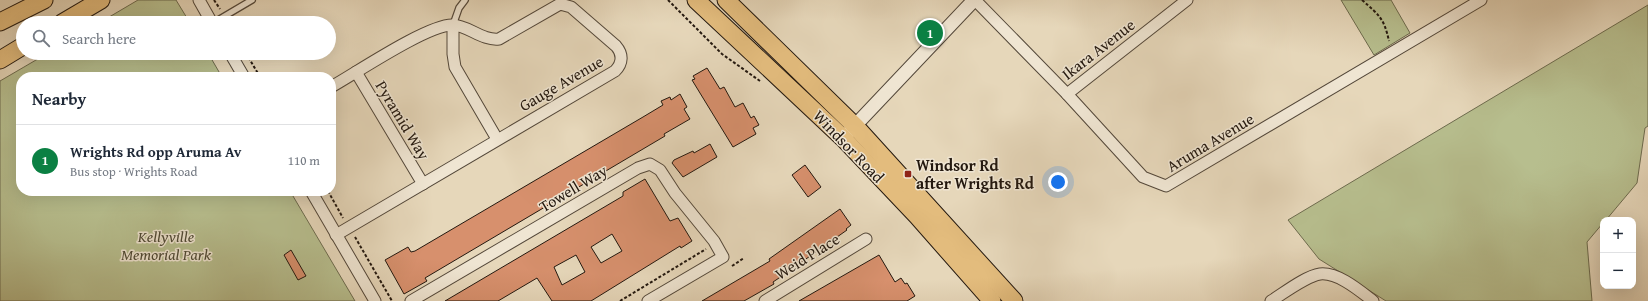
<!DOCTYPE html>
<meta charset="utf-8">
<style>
body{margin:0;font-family:"Gentium Book Plus",serif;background:#f6f6f7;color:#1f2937}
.controls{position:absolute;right:12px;bottom:12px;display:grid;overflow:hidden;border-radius:8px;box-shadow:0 4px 16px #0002}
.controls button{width:36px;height:36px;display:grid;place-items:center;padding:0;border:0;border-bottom:1px solid #e0e1e3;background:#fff;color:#1f2937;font:20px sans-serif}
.you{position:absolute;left:1058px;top:182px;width:14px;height:14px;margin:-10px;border:3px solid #fff;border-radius:50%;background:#1a73e8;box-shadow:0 0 0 6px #1a73e833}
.badge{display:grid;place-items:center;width:26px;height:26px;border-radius:50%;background:#0b8043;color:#fff;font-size:13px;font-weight:700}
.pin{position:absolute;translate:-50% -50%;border:2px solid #fff;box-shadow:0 1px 4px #0006}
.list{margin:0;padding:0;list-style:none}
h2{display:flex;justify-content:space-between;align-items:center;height:52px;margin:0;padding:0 16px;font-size:17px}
h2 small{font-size:13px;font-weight:400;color:#747a83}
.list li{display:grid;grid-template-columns:26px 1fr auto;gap:12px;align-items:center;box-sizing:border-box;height:72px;padding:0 16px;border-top:1px solid #e0e1e3}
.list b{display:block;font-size:15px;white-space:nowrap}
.list p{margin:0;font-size:13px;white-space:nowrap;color:#747a83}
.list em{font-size:13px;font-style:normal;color:#747a83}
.icon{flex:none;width:22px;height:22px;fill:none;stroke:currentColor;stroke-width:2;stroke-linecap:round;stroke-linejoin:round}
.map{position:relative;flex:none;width:1648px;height:301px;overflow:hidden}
.search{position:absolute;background:#fff;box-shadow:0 4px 16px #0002;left:16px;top:16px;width:320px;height:44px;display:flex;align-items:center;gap:10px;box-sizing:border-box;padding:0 14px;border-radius:22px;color:#747a83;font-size:15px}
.panel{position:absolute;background:#fff;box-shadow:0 4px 16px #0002;left:16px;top:72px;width:320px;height:124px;border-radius:16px}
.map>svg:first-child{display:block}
.green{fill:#b7be8e;stroke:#6d6b4e}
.building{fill:#d7906d;stroke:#23180f;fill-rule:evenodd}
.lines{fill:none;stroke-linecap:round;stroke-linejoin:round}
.service-casing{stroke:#54483a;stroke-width:8}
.minor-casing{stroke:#54483a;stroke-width:13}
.tertiary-casing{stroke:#54483a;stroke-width:15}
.primary-casing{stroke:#23180f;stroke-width:19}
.path{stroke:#23180f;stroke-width:2;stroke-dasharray:3 2;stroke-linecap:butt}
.service{stroke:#efe5d2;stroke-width:5.5}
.minor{stroke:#efe5d2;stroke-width:11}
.tertiary{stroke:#efe5d2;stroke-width:13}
.primary{stroke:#e3bc7d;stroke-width:17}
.poi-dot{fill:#8f2418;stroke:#efe5d2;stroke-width:1.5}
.labels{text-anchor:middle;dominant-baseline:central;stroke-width:3;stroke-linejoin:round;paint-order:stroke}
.street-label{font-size:16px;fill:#23180f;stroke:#efe5d2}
.poi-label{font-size:16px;font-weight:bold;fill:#23180f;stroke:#efe5d2;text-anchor:start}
.park-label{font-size:16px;font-style:italic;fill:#4f4a35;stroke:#efe5d2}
</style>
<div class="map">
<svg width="1648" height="301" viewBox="0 0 1648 301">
<rect width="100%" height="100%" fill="#e6d7ba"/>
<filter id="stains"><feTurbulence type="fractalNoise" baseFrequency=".005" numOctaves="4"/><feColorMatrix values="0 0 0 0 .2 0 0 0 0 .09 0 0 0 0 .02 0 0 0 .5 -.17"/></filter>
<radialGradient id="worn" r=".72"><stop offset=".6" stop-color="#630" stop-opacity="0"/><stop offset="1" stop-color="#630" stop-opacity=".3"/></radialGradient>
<g class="green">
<polygon points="138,0 176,0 190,23 99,23"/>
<polygon points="1341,0 1391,0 1410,33 1374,55"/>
<polygon points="1648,5 1648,126 1645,128 1637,183 1606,220 1603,220 1603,223 1587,242 1592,301 1386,301 1319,259 1288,220"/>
<polygon points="48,53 208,53 222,77 21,77 21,191 290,191 355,301 0,301 0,81"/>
</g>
<g class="building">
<polygon points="707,68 720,89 724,87 735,107 743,103 751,118 754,116 759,125 753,128 756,134 733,147 692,80 695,79 693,76"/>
<polygon points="680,94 687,107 684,109 690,119 664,134 665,136 425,278 427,281 404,294 385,260 408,247 411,252 415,251 643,117 663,105 661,101 670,97 671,100"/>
<polygon points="710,144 717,157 683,177 672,163 674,160 693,151 694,153"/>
<polygon points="805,165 821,187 808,197 792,175"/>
<path d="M 645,179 L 670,221 L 678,218 L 692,241 L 681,248 L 680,246 L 591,301 L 552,301 L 537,278 L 498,301 L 445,301 L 623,196 L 623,192 ZM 612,234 L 622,251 L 601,263 L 591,247 ZM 576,255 L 585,272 L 562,285 L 554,267 Z"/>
<polygon points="840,209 851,225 846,229 847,230 779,278 773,282 774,284 744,301 702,301 770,261 769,259"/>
<polygon points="291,250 306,276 298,280 284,255"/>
<polygon points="879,255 895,282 901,278 905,284 907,283 915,296 907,301 799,301"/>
</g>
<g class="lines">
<defs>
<g id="service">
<polyline points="213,23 252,0"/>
<polyline points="453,25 459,8 465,0"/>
</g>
<g id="minor">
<polyline points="199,0 212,23"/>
<polyline points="975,0 1067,94 1143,177 1166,186 1481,0"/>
<polyline points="453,25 453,54 455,67 497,139"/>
<polyline points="230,53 244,77"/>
<polyline points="356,72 423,184"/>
<path d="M 331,87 C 356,73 427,25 452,25 C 468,25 482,41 499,39 L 560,4 L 571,7 L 616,46 C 623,54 623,63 615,71 L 336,235"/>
<polyline points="1067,94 1187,0"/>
<polyline points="311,191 375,301"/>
<polyline points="411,301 638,168 650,164 660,170 675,193 714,241 723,257 648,301"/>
<polyline points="765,301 866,239"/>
<path d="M 1271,301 C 1284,293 1306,276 1320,274 C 1338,272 1360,291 1373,301"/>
</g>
<polyline id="tertiary" points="849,132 974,0"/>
<g id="primary">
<polyline points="696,0 843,138 917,216 992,301"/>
<polyline points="726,0 855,126 1014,301"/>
<polyline points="0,22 44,0"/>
<polyline points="62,23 101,0"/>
<polyline points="0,60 23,46"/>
</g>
</defs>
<use href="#service" class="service-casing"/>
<use href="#minor" class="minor-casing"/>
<use href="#tertiary" class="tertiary-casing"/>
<use href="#primary" class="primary-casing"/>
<g class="path">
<polyline points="214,0 220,9"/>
<polyline points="668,0 722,54 760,81"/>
<path d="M 1362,0 C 1379,15 1384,18 1389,41"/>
<polyline points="246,53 260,77"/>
<polyline points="328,191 343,218"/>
<polyline points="355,237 392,301"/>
<polyline points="732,266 744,258"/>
<polyline points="620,301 706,249"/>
</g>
<use href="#service" class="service"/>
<use href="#minor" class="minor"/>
<use href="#tertiary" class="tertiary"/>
<use href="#primary" class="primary"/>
</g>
<rect class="poi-dot" x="904" y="170" width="8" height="8" rx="2"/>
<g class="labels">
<g class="street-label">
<text transform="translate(1098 49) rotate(-38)">Ikara Avenue</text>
<text transform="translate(561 83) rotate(-30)">Gauge Avenue</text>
<text transform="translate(403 120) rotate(59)">Pyramid Way</text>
<text transform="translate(1210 142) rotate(-31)">Aruma Avenue</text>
<text transform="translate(849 146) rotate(46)">Windsor Road</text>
<text transform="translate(573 188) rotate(-31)">Towell Way</text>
<text transform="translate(807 256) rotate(-32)">Weid Place</text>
</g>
<g class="poi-label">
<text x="916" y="165">Windsor Rd<tspan x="916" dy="18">after Wrights Rd</tspan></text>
</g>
<g class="park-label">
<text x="166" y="236">Kellyville<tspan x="166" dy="18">Memorial Park</tspan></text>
</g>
</g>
<rect width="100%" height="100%" filter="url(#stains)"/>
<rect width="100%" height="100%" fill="url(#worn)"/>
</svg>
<div class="controls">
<button>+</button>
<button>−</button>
</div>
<div class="you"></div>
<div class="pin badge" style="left:930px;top:33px">1</div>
<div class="search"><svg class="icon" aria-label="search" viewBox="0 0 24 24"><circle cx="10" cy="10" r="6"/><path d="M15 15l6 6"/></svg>Search here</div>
<section class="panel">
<h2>Nearby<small></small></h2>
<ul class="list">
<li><span class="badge">1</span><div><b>Wrights Rd opp Aruma Av</b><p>Bus stop · Wrights Road</p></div><em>110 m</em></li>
</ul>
</section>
</div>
